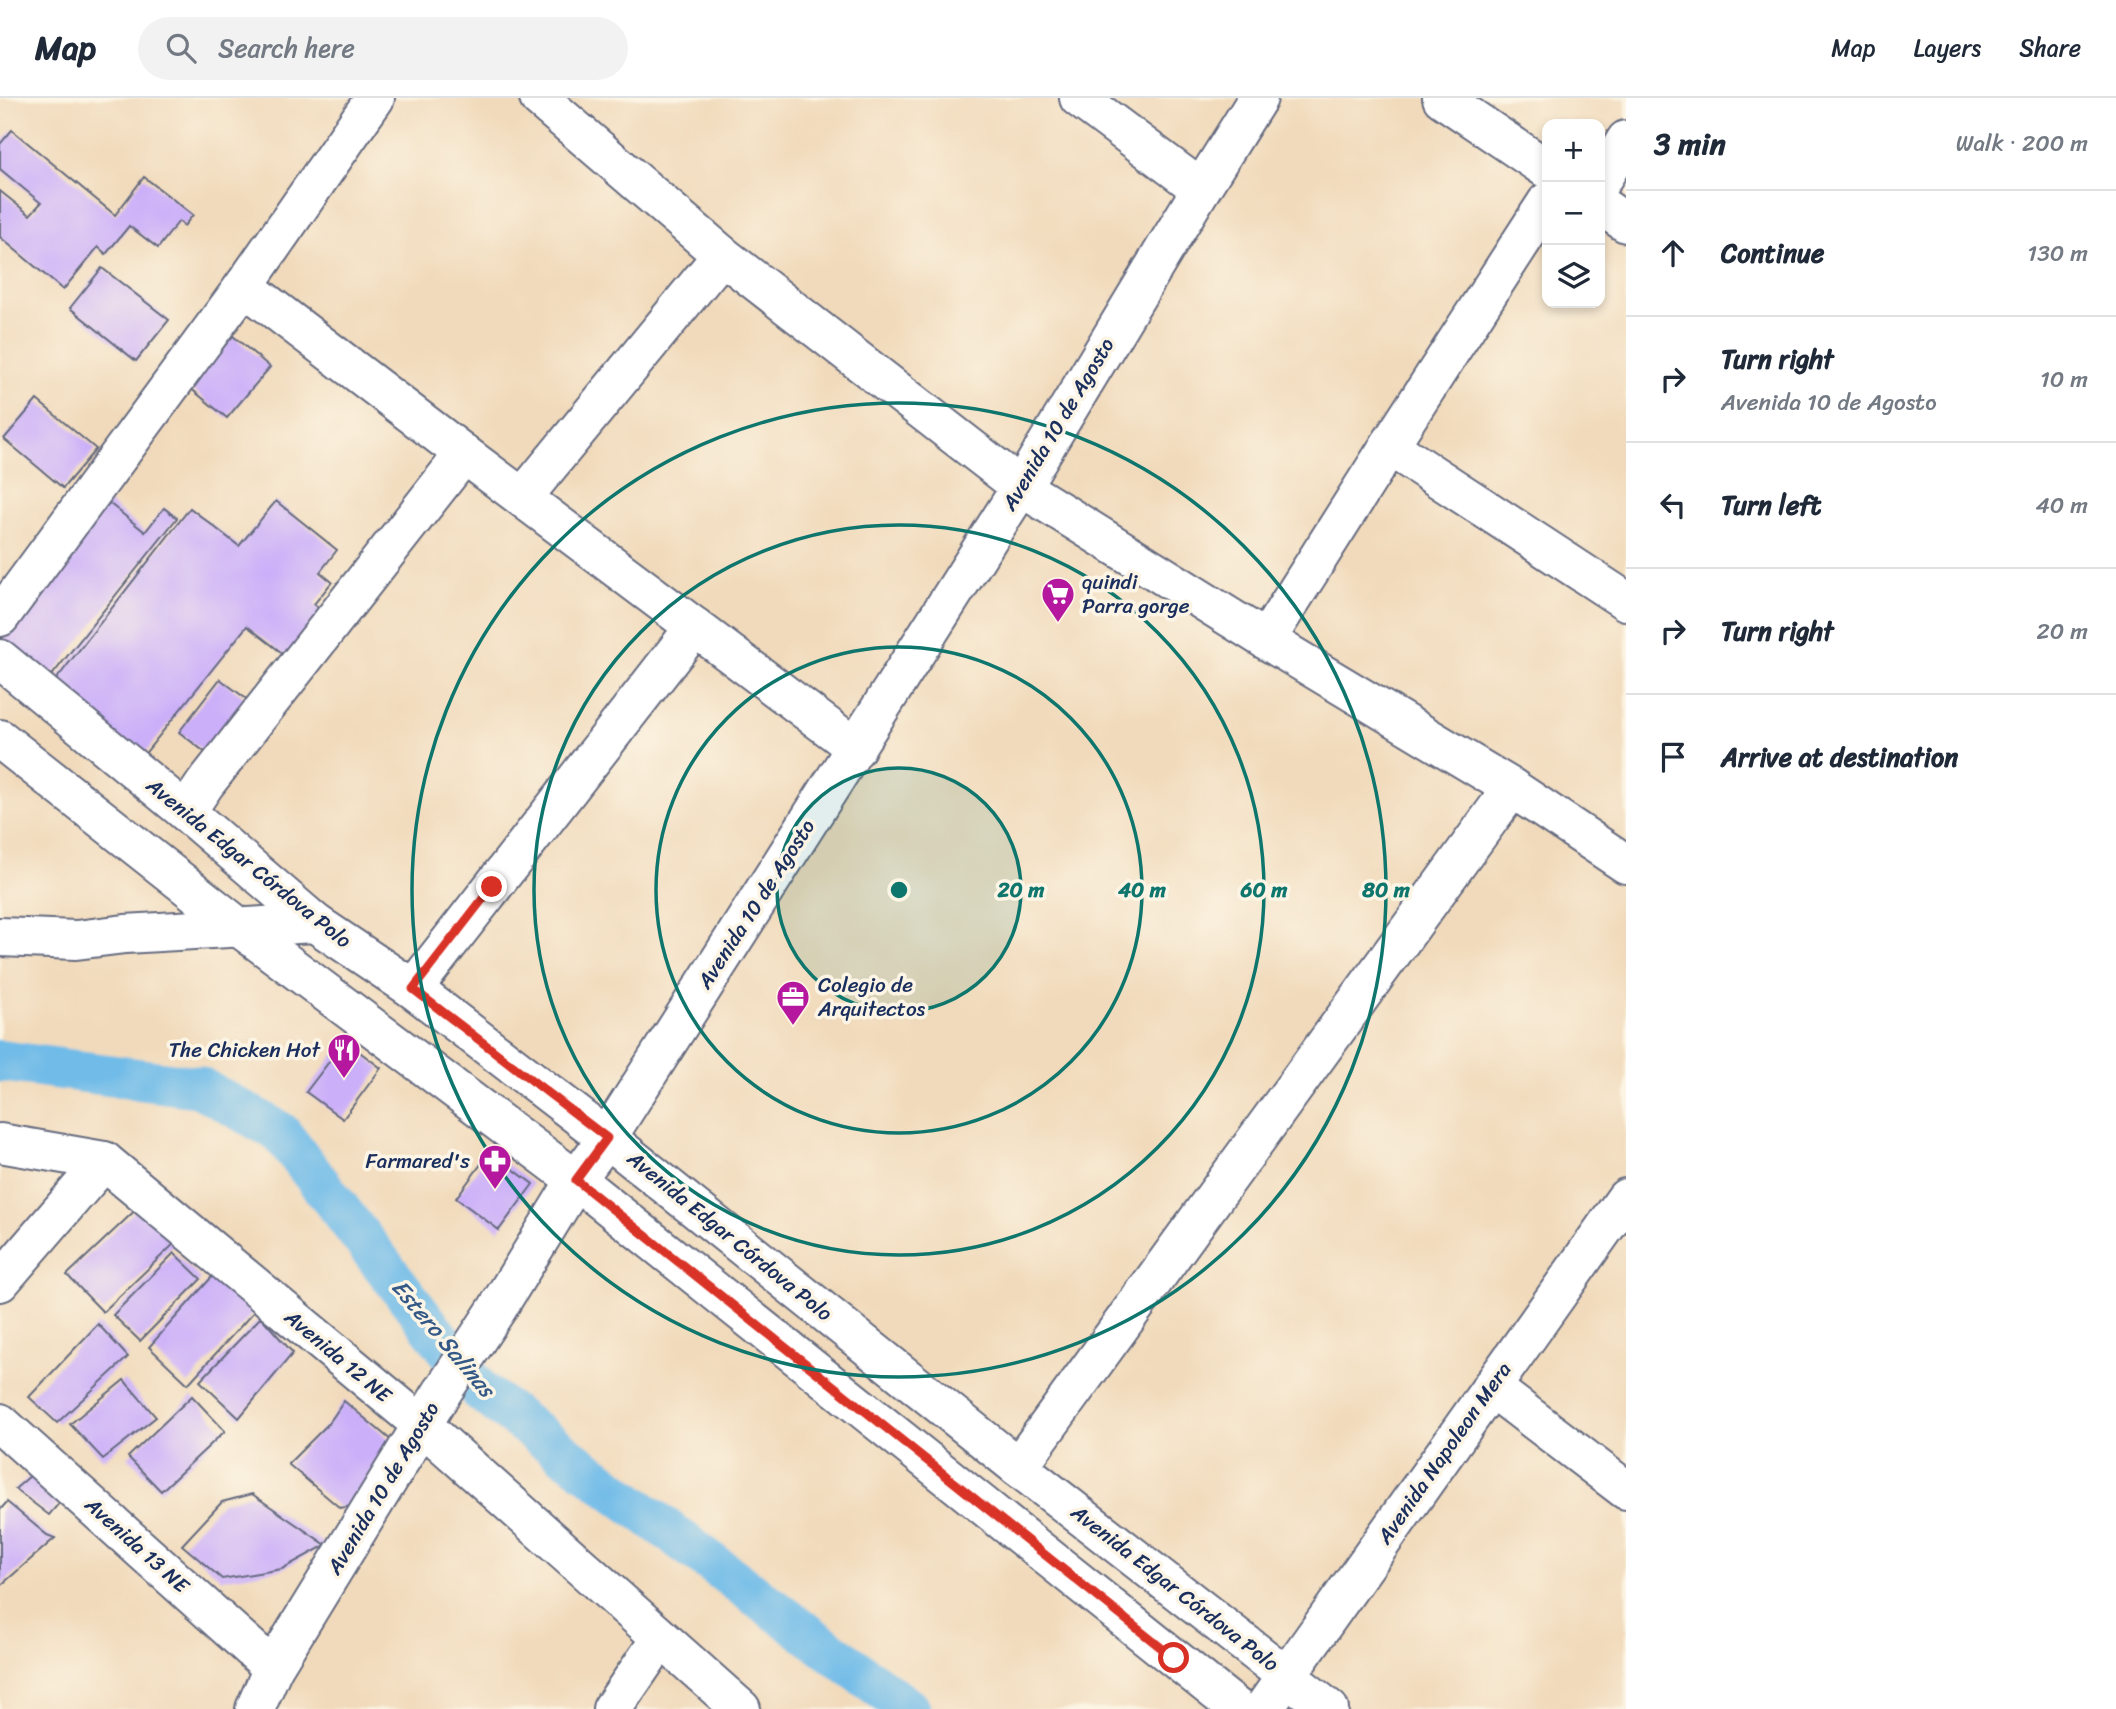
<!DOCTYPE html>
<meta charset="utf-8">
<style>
body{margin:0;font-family:Sriracha,sans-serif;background:#f2f2f3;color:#1f2937}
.controls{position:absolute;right:21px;top:21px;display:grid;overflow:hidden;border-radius:14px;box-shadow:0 4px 10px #0003}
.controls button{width:63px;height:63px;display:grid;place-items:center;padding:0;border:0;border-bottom:2px solid #e0e1e3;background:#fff;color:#1f2937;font:35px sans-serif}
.stop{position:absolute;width:21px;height:21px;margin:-16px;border:5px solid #d93025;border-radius:50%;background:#fff}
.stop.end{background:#d93025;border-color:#fff;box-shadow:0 2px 7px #0008}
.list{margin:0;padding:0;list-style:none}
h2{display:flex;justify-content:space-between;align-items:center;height:91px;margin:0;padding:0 28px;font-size:30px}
h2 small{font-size:23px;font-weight:400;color:#747a83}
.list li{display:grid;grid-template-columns:46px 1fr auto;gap:21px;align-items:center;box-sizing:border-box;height:126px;padding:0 28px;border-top:2px solid #e0e1e3}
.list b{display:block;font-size:26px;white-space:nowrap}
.list p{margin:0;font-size:23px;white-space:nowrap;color:#747a83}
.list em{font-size:23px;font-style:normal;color:#747a83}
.icon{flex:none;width:38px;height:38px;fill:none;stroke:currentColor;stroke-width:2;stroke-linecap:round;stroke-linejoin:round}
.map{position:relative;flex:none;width:1626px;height:1611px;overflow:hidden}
header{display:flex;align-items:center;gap:42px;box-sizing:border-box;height:98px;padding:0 35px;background:#fff;border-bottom:2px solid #e0e1e3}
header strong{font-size:33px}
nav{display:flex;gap:38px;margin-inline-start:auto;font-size:24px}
.search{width:490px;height:63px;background:#f2f2f3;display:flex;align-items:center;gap:18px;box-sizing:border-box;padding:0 24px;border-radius:38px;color:#747a83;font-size:26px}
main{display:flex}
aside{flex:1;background:#fff}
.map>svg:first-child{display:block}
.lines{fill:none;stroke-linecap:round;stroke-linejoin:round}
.canal{stroke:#6fbbe8;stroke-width:42}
.building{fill:#cbaff9}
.minor-casing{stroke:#666b7f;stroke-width:42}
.major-casing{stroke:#666b7f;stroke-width:42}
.minor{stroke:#fff;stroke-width:38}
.major{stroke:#fff;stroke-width:38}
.route{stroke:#d93025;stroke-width:9}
.ring{fill:none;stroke:#0f766e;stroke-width:3.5}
.labels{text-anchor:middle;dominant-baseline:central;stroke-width:7;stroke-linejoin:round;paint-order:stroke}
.street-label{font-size:21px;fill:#1b2f5e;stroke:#fcf5e5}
.poi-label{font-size:21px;fill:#1b2f5e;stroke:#fcf5e5;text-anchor:start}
.water-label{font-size:23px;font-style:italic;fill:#345987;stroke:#fcf5e5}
.centre{fill:#0f766e;stroke:#fcf5e5;stroke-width:3.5}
.ring-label{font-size:21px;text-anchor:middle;font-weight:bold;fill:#0f766e;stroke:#fcf5e5;stroke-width:7;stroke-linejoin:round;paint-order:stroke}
</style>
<header>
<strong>Map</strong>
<div class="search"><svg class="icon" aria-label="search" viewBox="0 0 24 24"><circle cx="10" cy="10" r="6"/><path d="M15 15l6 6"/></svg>Search here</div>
<nav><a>Map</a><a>Layers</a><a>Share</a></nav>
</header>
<main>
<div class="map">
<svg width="1626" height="1611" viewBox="0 0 1626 1611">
<rect width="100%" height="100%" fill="#fcf5e5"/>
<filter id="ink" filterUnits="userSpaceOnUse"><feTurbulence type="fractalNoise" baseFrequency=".0143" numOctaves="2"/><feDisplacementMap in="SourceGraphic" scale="14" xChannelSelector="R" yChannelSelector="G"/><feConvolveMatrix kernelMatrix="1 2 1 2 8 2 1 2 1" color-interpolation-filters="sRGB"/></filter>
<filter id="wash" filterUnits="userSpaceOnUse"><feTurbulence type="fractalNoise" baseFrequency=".00686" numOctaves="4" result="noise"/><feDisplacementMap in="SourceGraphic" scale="28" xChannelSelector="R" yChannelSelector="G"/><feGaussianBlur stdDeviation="1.57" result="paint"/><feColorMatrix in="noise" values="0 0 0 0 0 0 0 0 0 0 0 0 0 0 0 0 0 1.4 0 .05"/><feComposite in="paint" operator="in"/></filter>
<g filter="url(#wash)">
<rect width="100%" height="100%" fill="#f1dabb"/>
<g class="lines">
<polyline class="canal" points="0,963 199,989 280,1034 480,1293 909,1611"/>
</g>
<g id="blocks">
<g class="building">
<polygon points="12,32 115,117 144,79 193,117 184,128 179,123 158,150 129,128 106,156 98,149 63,192 0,139 0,93 30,117 41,105 0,71 0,46"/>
<polygon points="102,170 169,222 136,263 70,210"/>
<polygon points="233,238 270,269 227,320 189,289"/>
<polygon points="37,302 96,351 63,390 4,341"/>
<polygon points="276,403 337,452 320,474 332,484 314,506 325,515 290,561 247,528 139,663 48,592 190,410 239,448"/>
<polygon points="109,405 145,434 164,410 177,420 49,581 0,543"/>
<polygon points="220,581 261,612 219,665 179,634"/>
<polygon points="345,943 381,970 343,1021 306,994"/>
<polygon points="490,1054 533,1086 499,1132 456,1100"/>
<polygon points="144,1104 179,1141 103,1214 67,1177"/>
<polygon points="174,1155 201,1181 140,1243 113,1217"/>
<polygon points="219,1171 259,1208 188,1286 149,1249"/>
<polygon points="261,1219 293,1255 239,1320 200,1283"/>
<polygon points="98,1226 128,1259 57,1325 29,1299"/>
<polygon points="124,1282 156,1319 103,1361 70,1326"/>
<polygon points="192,1298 225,1333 161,1393 128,1359"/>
<polygon points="344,1303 392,1343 352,1408 340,1410 288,1366 329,1325"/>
<polygon points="39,1370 66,1397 49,1417 15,1391"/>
<polygon points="252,1396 326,1447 282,1471 222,1481 182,1447 222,1404"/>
<polygon points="7,1404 47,1437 55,1440 0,1488 0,1412"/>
</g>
</g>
</g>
<g filter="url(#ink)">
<use href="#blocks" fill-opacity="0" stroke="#666b7f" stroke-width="2"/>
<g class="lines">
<defs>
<g id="minor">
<polyline points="539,0 722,157 1021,389 1266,542 1512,690 1626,766"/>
<polyline points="1079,0 1201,91"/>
<polyline points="1442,0 1547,71"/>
<polyline points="1600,84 1626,42"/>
<polyline points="1600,107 1626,125"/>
<polyline points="244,188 464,356 856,650"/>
<polyline points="1389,348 1626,503"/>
<polyline points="523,399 722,157"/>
<polyline points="0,519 244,188 375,0"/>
<polyline points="1266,542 1389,348 1547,104"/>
<polyline points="186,714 205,686 464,356"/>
<polyline points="0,839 76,842 125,836 315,825"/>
<polyline points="413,891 695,529"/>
<polyline points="0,1045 104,1063 422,1327 741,1611"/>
<polyline points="0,1184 104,1063"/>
<polyline points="1491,1289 1626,1392"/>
<polyline points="0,1325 273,1570"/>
<polyline points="1018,1369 1512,690"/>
<polyline points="255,1611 273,1570 441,1296 497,1211 576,1082 607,1040 1021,389 1201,91 1258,0"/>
<polyline points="612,1611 661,1540"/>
<polyline points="1263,1611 1626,1100"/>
</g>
<g id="major">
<polyline points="0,561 186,714 315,825 413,891 607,1040 1018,1369 1329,1611"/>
<polyline points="0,641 240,830 576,1082 1238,1611"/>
</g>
</defs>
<use href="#minor" class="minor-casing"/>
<use href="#major" class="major-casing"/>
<use href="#minor" class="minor"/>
<use href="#major" class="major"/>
</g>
</g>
<g class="lines" filter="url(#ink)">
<polyline class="route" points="492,789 413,891 607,1040 576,1082 1174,1560"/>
</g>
<circle cx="899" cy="792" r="122" fill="#0f766e" fill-opacity=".12"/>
<g class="ring">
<circle cx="899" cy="792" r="122"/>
<circle cx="899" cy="792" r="243"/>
<circle cx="899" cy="792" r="365"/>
<circle cx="899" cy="792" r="487"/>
</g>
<defs>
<symbol id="supermarket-pin" viewBox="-11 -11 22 30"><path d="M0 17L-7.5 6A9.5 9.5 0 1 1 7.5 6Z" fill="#b5179e" stroke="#fcf5e5"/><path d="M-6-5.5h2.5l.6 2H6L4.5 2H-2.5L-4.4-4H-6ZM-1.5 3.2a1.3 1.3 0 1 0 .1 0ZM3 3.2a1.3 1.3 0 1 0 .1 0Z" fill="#fff"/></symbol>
<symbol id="office-pin" viewBox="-11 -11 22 30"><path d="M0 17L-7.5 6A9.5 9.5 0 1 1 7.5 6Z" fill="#b5179e" stroke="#fcf5e5"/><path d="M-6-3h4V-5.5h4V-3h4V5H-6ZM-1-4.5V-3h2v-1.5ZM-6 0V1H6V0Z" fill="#fff"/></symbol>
<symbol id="restaurant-pin" viewBox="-11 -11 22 30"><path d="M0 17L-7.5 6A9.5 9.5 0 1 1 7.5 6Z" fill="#b5179e" stroke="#fcf5e5"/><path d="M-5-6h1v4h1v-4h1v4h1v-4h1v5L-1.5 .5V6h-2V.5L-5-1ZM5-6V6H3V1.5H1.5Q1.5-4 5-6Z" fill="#fff"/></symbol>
<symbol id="pharmacy-pin" viewBox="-11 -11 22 30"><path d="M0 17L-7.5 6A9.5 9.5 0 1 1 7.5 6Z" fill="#b5179e" stroke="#fcf5e5"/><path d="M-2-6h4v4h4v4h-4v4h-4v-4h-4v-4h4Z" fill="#fff"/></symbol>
</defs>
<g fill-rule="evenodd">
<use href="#supermarket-pin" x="1039" y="477" width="38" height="52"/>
<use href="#office-pin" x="774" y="880" width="38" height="52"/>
<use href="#restaurant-pin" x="325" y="933" width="38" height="52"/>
<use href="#pharmacy-pin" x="476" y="1044" width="38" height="52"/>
</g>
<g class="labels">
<g class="street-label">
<text transform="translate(1058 326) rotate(-59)">Avenida 10 de Agosto</text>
<text transform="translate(249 765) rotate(39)">Avenida Edgar Córdova Polo</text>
<text transform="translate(756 806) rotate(-57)">Avenida 10 de Agosto</text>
<text transform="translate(730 1138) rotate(39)">Avenida Edgar Córdova Polo</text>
<text transform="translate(338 1258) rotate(40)">Avenida 12 NE</text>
<text transform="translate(1444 1355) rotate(-55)">Avenida Napoleon Mera</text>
<text transform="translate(383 1390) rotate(-59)">Avenida 10 de Agosto</text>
<text transform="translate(137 1447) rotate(42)">Avenida 13 NE</text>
<text transform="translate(1175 1490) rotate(38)">Avenida Edgar Córdova Polo</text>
</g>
<g class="poi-label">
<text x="1082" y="484">quindi<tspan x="1082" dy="24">Parra gorge</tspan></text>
<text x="818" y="887">Colegio de<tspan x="818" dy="24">Arquitectos</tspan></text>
<text x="320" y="952" text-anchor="end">The Chicken Hot</text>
<text x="470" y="1063" text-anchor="end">Farmared's</text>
</g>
<g class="water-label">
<text transform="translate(443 1240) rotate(50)">Estero Salinas</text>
</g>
</g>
<circle cx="899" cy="792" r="10" class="centre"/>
<g class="ring-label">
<text x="1021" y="799">20 m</text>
<text x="1142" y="799">40 m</text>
<text x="1264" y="799">60 m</text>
<text x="1386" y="799">80 m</text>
</g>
</svg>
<div class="controls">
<button>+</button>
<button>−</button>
<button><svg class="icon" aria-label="layers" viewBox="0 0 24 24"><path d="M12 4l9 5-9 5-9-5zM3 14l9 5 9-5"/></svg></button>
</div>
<div class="stop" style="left:1174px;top:1560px"></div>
<div class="stop end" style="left:492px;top:789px"></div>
</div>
<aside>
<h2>3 min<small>Walk · 200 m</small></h2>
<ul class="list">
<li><svg class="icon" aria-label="ahead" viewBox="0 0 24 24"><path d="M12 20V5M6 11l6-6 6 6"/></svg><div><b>Continue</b></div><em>130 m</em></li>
<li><svg class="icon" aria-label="right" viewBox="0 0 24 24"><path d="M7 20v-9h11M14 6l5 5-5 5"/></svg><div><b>Turn right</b><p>Avenida 10 de Agosto</p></div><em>10 m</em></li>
<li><svg class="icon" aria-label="left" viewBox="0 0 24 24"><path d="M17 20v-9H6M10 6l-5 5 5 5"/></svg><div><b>Turn left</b></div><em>40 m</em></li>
<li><svg class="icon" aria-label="right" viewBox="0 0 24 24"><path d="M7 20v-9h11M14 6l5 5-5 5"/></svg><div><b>Turn right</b></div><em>20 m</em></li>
<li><svg class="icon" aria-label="arrive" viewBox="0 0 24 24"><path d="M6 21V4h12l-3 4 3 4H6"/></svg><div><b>Arrive at destination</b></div></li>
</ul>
</aside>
</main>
